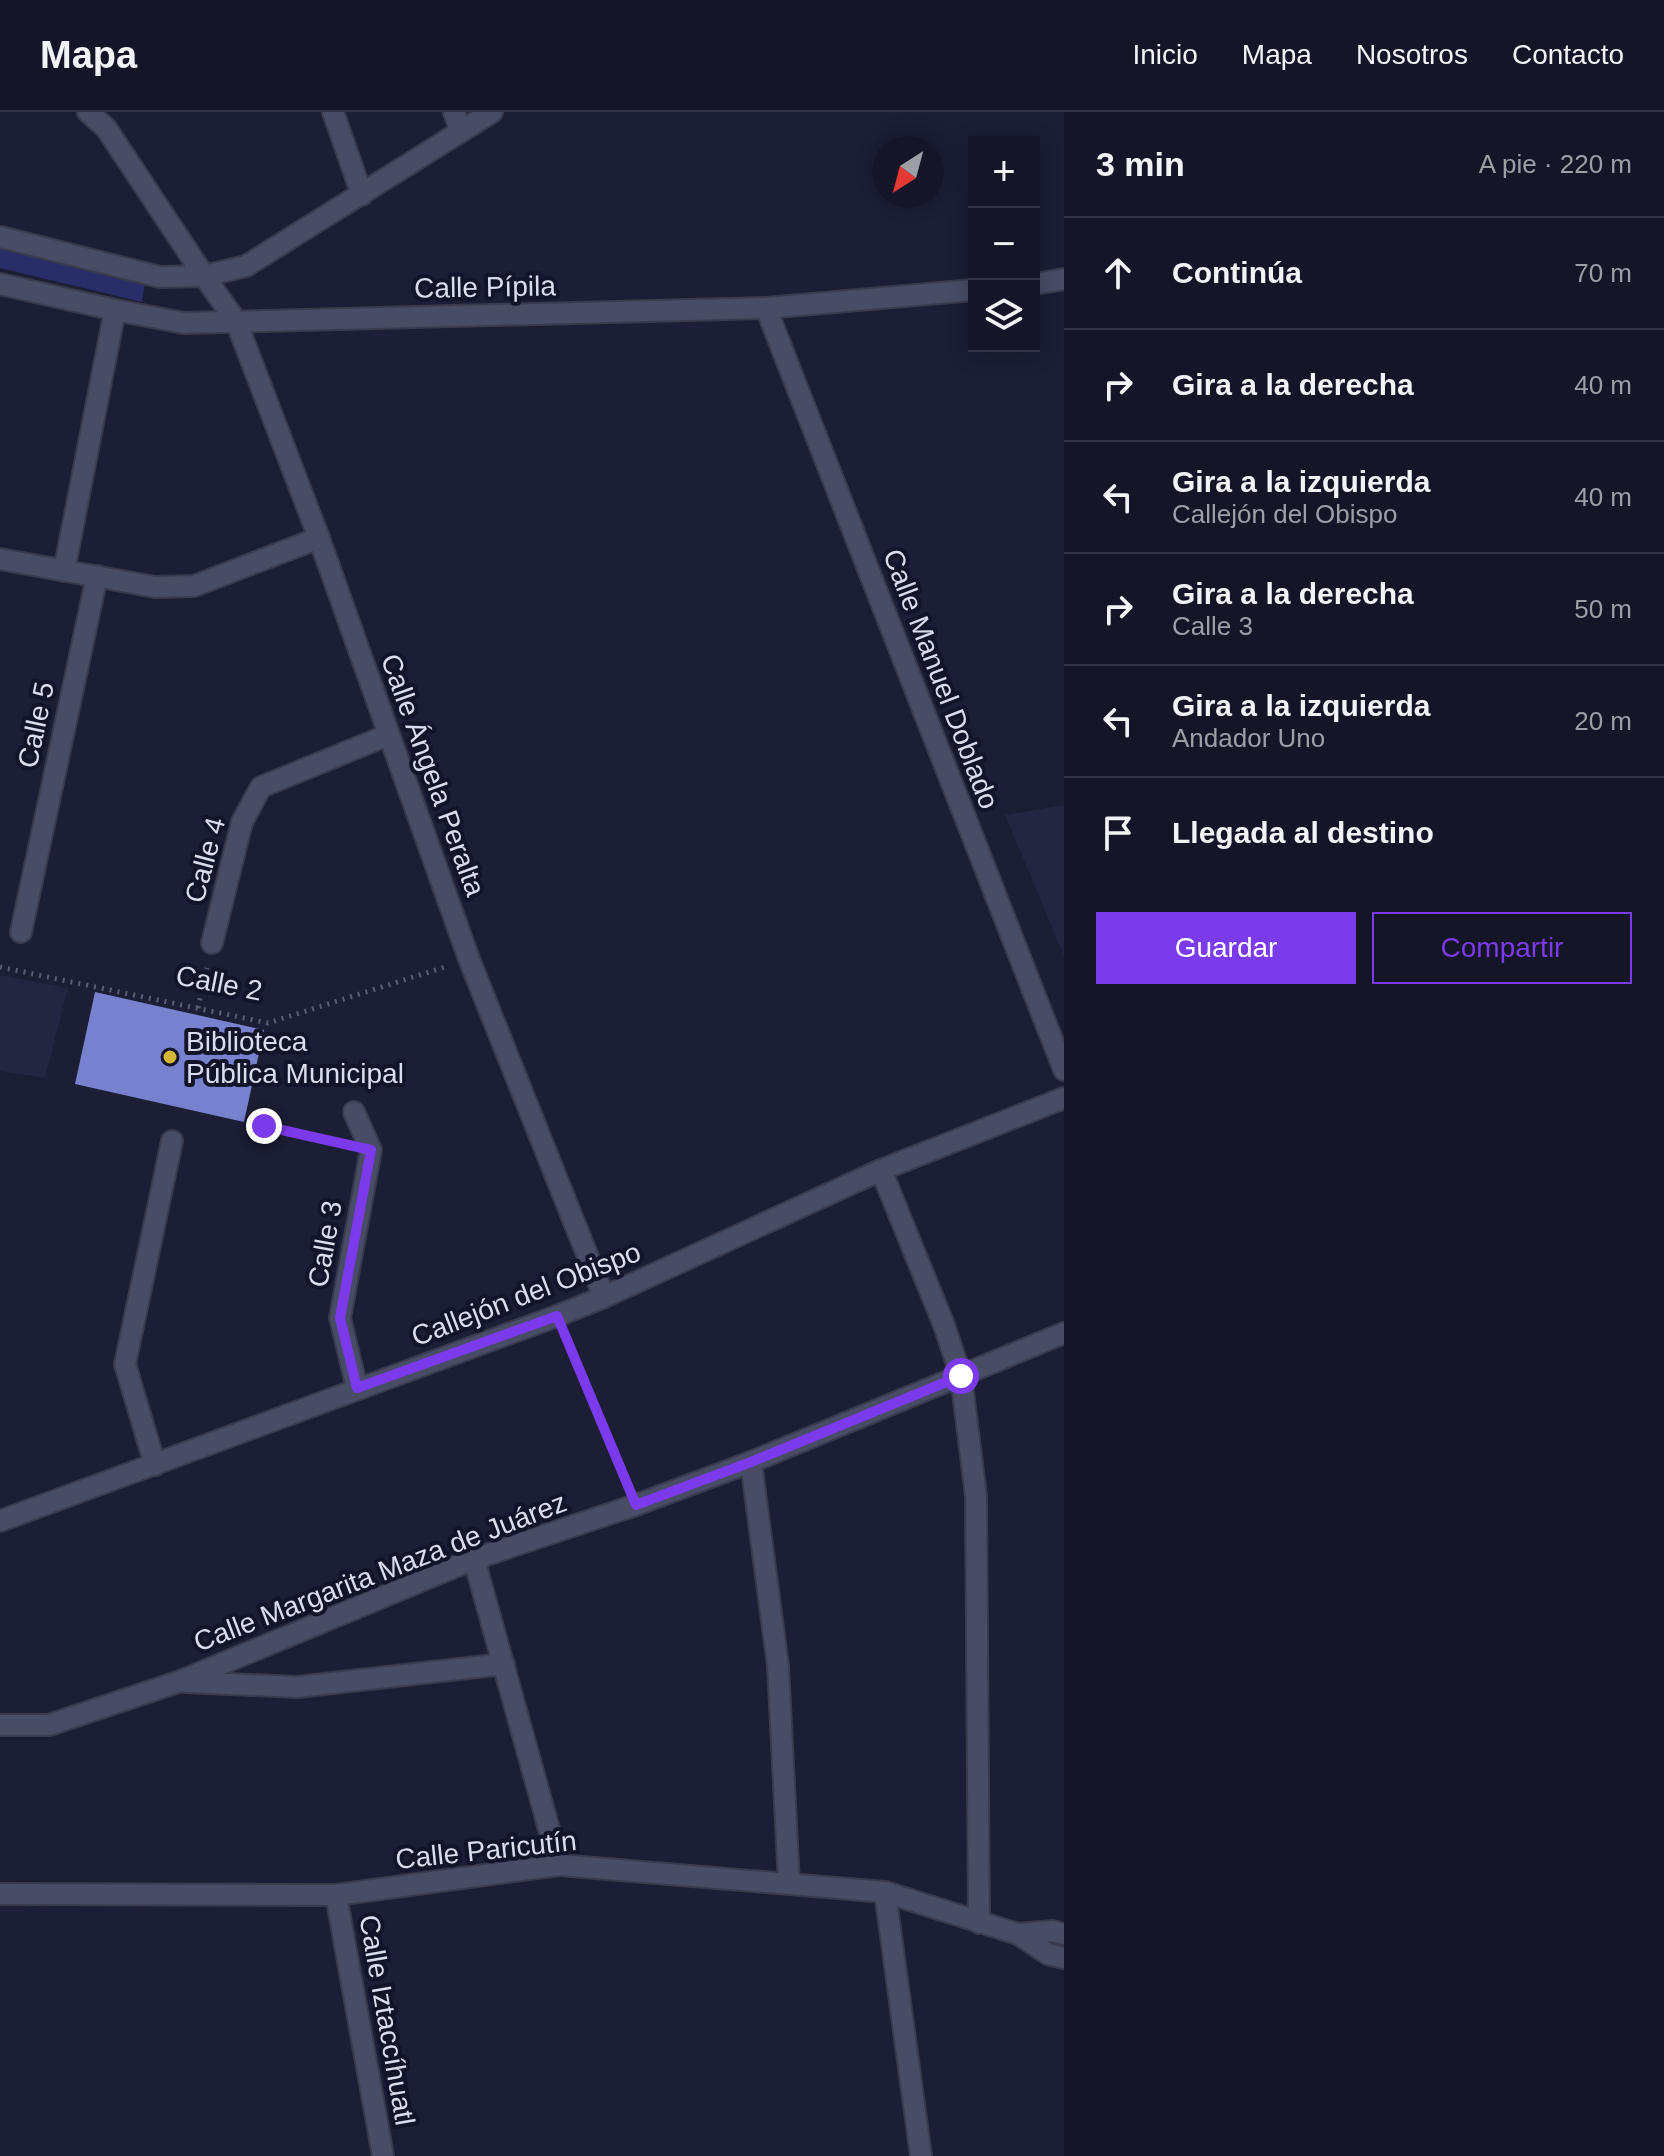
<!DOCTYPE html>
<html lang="es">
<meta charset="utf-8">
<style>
body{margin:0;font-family:Arial,sans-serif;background:#212333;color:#f1f3f6}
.controls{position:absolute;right:24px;top:24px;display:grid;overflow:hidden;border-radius:0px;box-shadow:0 4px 20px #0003}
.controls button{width:72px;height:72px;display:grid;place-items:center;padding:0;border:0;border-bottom:2px solid #333544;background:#141627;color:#f1f3f6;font:40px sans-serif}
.compass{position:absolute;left:872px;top:24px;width:72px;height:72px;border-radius:50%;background:#141627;box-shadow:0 4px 20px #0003;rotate:216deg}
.stop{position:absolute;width:24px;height:24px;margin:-18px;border:6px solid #7c3aed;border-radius:50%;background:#fff}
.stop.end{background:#7c3aed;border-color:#fff;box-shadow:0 2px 8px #0008}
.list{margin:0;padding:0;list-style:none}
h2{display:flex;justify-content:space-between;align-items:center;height:104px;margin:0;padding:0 32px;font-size:34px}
h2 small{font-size:26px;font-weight:400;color:#9d9fa7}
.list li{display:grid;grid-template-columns:52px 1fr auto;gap:24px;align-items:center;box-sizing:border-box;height:112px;padding:0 32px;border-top:2px solid #333544}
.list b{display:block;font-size:30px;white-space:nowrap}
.list p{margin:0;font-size:26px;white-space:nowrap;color:#9d9fa7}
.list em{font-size:26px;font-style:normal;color:#9d9fa7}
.actions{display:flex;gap:16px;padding:24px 32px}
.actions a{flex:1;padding:18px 0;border:2px solid #7c3aed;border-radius:0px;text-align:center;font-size:28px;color:#7c3aed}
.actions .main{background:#7c3aed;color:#fff}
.icon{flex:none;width:44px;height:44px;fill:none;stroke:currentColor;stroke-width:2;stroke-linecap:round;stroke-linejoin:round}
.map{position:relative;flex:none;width:1064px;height:2044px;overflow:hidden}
header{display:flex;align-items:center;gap:48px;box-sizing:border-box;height:112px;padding:0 40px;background:#141627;border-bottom:2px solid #333544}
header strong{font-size:38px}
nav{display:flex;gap:44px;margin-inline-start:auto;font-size:28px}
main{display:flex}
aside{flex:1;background:#141627}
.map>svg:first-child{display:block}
.built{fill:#232641}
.green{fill:#2a2e68}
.building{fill:#7781cd}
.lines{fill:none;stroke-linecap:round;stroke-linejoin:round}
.street-casing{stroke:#393a4d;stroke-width:24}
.secondary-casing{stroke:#393a4d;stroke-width:24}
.path{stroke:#5b5e71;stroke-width:5;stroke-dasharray:2 6;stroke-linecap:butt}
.street{stroke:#484c65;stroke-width:20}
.secondary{stroke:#484c65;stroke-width:20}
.route{stroke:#7c3aed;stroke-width:10}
.poi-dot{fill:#d2b736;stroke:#12142a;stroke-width:3}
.labels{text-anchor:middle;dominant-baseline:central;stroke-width:8;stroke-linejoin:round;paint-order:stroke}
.street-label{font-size:28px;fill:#daddec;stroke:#12142a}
.poi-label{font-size:28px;fill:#daddec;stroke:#12142a;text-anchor:start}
</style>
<header>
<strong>Mapa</strong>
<nav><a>Inicio</a><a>Mapa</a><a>Nosotros</a><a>Contacto</a></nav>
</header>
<main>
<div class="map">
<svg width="1064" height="2044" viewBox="0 0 1064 2044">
<rect width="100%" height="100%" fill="#1b1e34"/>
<g class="built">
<polygon points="1064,693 1064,844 1005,703"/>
<polygon points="0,863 68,876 45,966 0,959"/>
</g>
<polygon class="green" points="0,137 145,170 142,190 0,156"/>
<polygon class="building" points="95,880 264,918 244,1010 75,972"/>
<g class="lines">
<defs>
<g id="street">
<polyline points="88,0 106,16 204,164 236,209 319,426 469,847 604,1185"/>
<polyline points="333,0 362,83"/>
<polyline points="454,0 460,18"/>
<polyline points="766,196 1064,958"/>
<polyline points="0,447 155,475 194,474 319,426"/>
<polyline points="64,459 115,198"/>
<polyline points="21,820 97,464"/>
<polyline points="212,831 242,710 261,675 388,623"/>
<polyline points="354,1000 371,1038 340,1206 357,1276"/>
<polyline points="881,1058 944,1213 961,1264 976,1384 979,1811"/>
<polyline points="751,1350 778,1554 789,1771"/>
<polyline points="155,1353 125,1252 172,1029"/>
<polyline points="0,1409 557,1204 604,1185 881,1058 1064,986"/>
<polyline points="474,1447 559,1753"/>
<polyline points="185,1570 297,1575 504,1552"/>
<polyline points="0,1613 49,1613 178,1570 474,1447 636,1393 751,1350 1064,1221"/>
<polyline points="885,1780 921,2044"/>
<polyline points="0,1782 336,1783 559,1753 885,1780 1018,1822 1048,1842 1064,1846"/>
<polyline points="336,1783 383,2044"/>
<polyline points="1018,1822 1052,1819 1064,1822"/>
</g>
<g id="secondary">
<polyline points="0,125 160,165 204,164 246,154 492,0"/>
<polyline points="0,172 115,198 184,211 766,196 974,178"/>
<polyline points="1034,172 1064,167"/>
</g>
</defs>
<use href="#street" class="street-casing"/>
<use href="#secondary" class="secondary-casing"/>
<g class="path">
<polyline points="0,855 268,911 445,855"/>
<polyline points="198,896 207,856"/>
<polyline points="264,1014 343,1032"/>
<polyline points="567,1228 626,1370"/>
</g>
<use href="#street" class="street"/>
<use href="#secondary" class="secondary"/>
</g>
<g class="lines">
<polyline class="route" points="264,1014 371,1038 340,1206 357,1276 557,1204 636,1393 751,1350 961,1264"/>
</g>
<circle class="poi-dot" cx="170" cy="945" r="8"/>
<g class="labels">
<g class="street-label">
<text transform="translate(485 175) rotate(-1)">Calle Pípila</text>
<text transform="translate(941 567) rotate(69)">Calle Manuel Doblado</text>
<text transform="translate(36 613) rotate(-78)">Calle 5</text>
<text transform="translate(433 663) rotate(70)">Calle Ángela Peralta</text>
<text transform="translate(205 748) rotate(-75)">Calle 4</text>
<text transform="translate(219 871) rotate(11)">Calle 2</text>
<text transform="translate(325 1132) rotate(-80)">Calle 3</text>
<text transform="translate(526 1182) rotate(-21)">Callejón del Obispo</text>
<text transform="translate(380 1460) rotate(-21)">Calle Margarita Maza de Juárez</text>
<text transform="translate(486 1738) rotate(-6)">Calle Paricutín</text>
<text transform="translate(387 1908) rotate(80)">Calle Iztaccíhuatl</text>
</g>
<g class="poi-label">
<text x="186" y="929">Biblioteca<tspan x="186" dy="32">Pública Municipal</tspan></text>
</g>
</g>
</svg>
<div class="controls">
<button>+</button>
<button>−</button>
<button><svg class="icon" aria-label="layers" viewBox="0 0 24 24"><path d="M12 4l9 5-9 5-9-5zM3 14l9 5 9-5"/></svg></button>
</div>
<svg class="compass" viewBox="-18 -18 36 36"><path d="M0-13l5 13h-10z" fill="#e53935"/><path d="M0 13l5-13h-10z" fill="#9d9fa7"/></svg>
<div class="stop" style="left:961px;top:1264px"></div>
<div class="stop end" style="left:264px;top:1014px"></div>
</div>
<aside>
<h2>3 min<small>A pie · 220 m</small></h2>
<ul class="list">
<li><svg class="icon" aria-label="ahead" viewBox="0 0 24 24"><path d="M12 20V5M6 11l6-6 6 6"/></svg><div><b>Continúa</b></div><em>70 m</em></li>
<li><svg class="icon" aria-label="right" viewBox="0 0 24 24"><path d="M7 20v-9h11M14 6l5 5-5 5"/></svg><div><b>Gira a la derecha</b></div><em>40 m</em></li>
<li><svg class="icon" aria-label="left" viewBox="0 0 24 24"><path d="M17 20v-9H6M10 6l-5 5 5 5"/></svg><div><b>Gira a la izquierda</b><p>Callejón del Obispo</p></div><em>40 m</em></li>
<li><svg class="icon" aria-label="right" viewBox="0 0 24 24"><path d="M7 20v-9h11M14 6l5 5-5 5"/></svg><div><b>Gira a la derecha</b><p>Calle 3</p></div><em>50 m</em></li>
<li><svg class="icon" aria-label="left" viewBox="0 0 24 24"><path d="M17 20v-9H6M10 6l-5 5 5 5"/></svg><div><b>Gira a la izquierda</b><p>Andador Uno</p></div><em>20 m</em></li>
<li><svg class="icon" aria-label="arrive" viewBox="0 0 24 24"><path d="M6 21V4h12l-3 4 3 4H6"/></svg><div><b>Llegada al destino</b></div></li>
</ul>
<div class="actions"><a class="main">Guardar</a><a>Compartir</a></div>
</aside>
</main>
